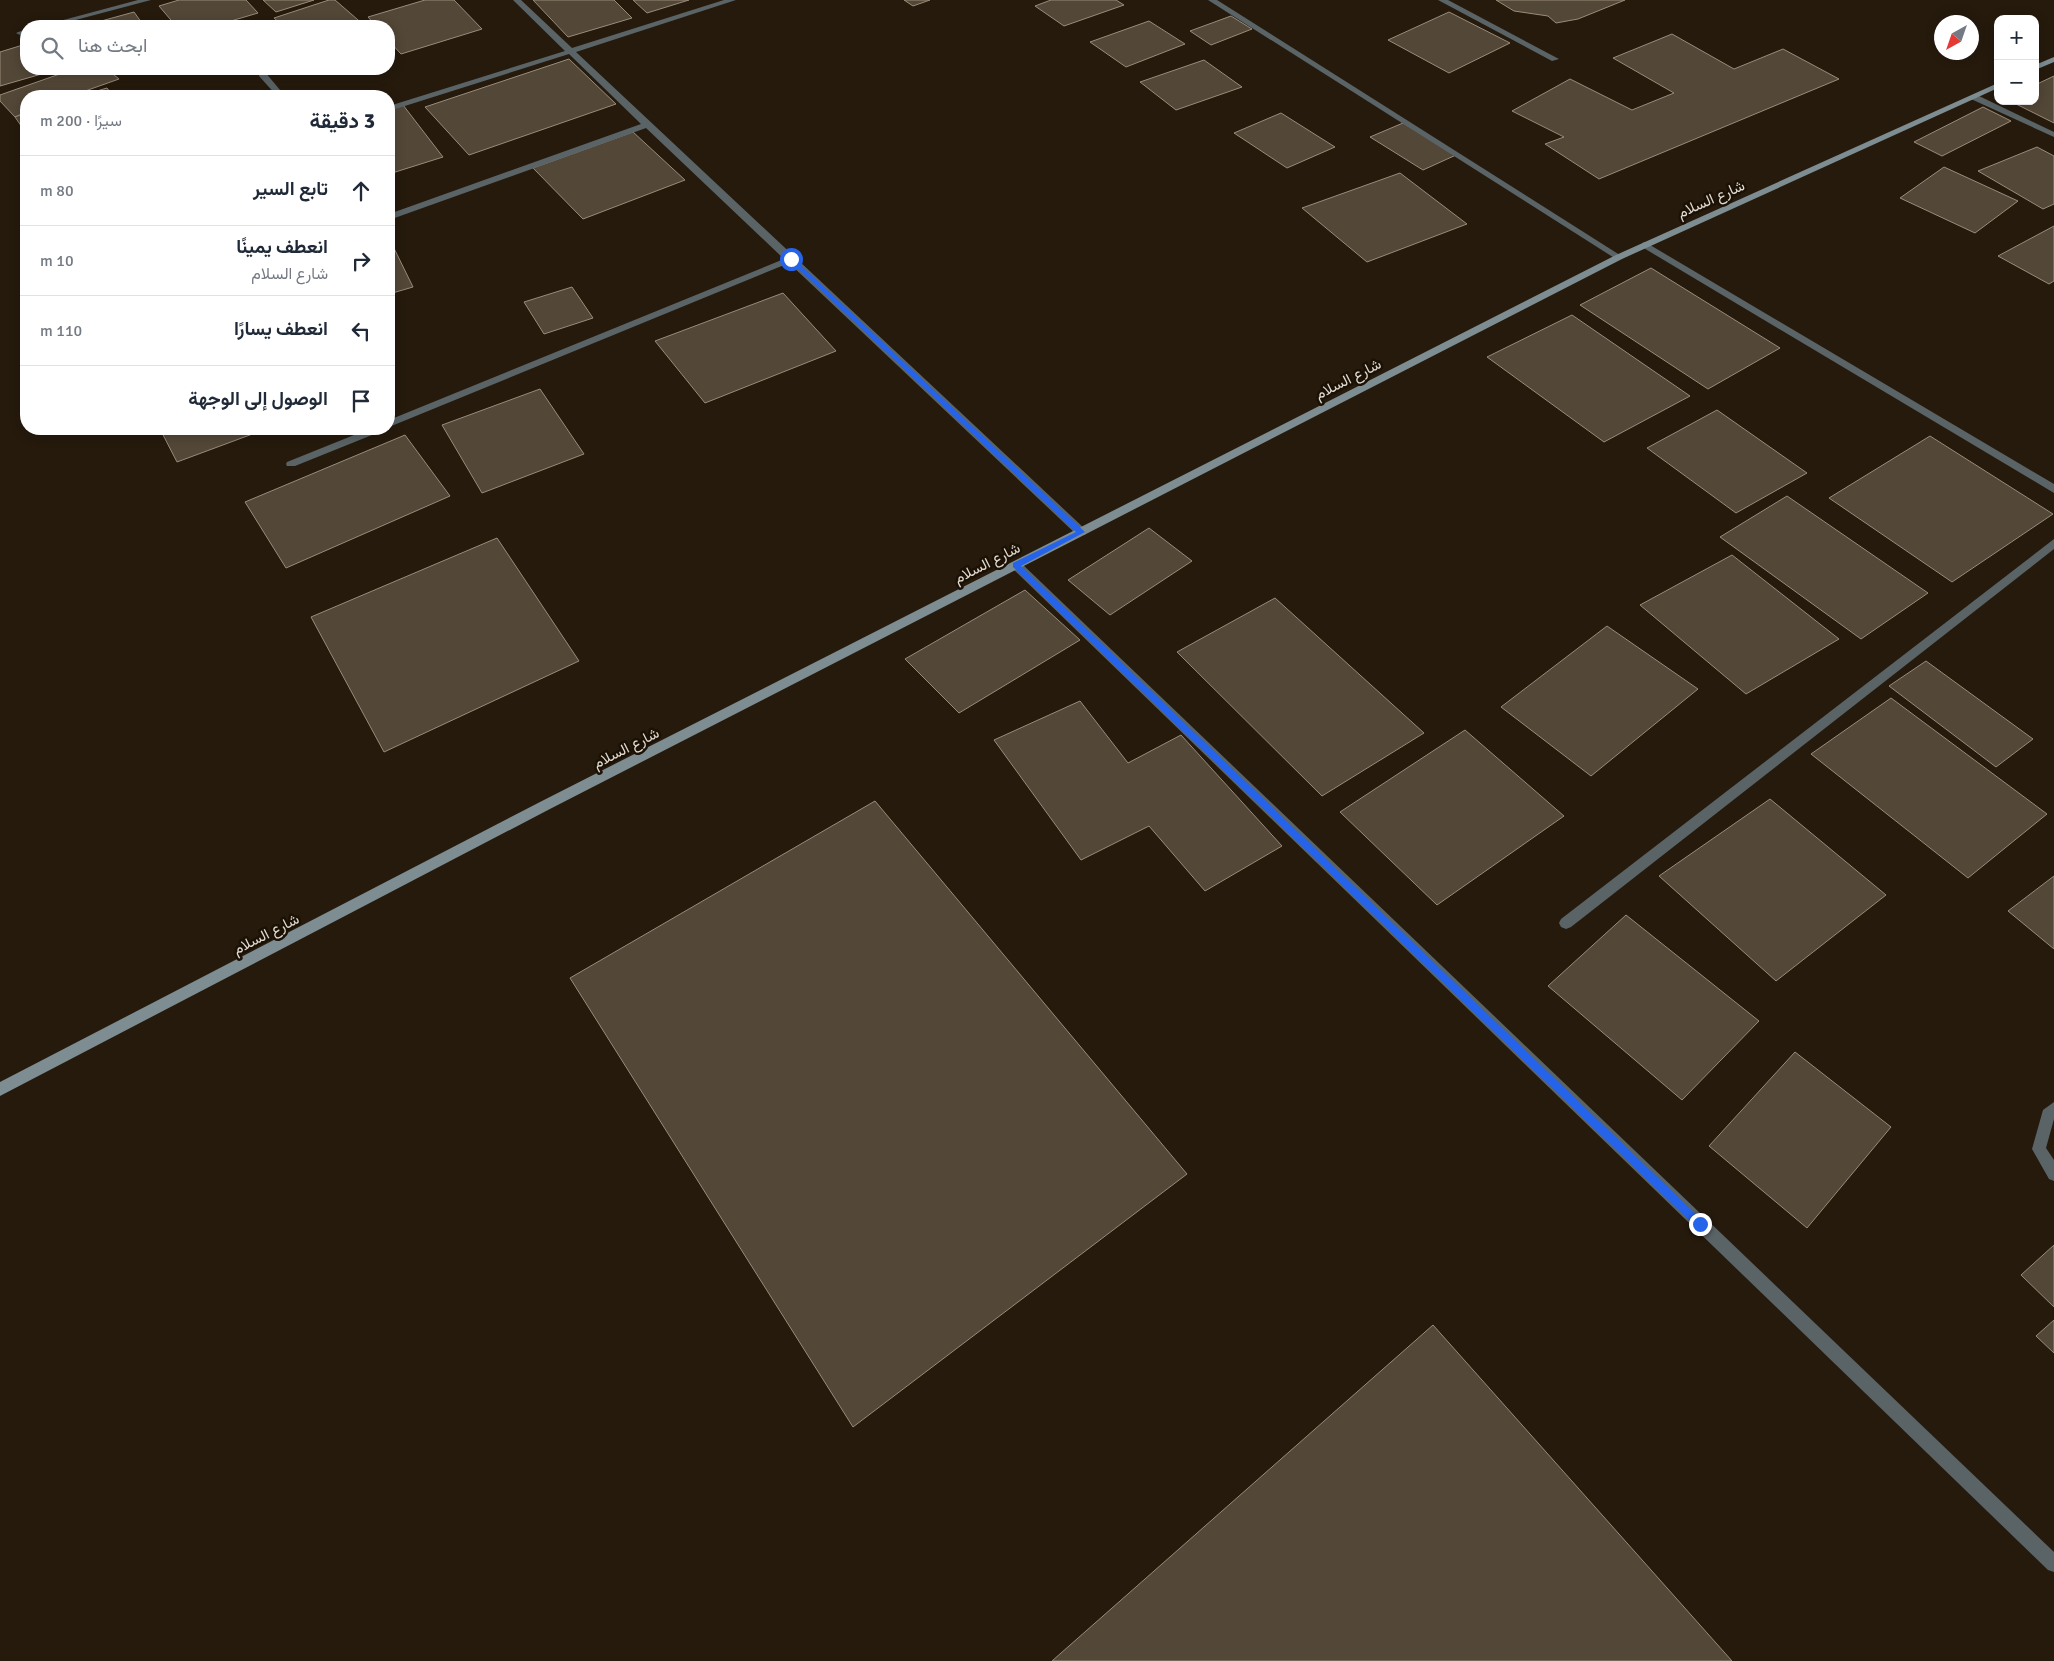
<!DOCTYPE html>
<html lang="ar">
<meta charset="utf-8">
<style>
body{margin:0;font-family:Signika,Vazirmatn,sans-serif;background:#f2f2f3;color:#1f2937;direction:rtl}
.controls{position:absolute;right:15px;top:15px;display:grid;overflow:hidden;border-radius:10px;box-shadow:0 2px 12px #0003}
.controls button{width:45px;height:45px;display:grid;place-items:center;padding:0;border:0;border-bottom:1px solid #e0e1e3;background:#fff;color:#1f2937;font:25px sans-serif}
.compass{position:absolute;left:1934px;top:15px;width:45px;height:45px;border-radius:50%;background:#fff;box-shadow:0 2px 12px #0003;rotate:220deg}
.stop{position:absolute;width:15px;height:15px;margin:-11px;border:4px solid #2563eb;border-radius:50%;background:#fff}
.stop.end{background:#2563eb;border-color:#fff;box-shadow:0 1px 5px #0008}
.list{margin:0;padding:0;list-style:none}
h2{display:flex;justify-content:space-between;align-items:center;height:65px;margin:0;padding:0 20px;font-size:21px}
h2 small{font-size:16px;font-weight:400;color:#747a83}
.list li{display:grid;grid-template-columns:32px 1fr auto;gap:15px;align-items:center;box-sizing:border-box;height:70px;padding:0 20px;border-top:1px solid #e0e1e3}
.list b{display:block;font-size:19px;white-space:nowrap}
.list p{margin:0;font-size:16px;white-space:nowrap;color:#747a83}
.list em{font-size:16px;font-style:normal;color:#747a83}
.icon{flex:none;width:28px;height:28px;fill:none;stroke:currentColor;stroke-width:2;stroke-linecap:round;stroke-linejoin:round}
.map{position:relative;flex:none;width:2054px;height:1661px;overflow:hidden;direction:ltr}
.search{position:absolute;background:#fff;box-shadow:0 2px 12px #0003;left:20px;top:20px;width:375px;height:55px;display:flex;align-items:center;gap:12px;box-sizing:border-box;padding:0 18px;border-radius:20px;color:#747a83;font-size:19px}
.panel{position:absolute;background:#fff;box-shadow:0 2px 12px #0003;left:20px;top:90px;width:375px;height:345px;border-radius:20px;direction:rtl}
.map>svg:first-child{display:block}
.building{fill:#534737;stroke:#9a8c7b}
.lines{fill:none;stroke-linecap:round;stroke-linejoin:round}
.minor{fill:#5a6467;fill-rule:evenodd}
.secondary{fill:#7d8d92;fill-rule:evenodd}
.route{fill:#2563eb}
.labels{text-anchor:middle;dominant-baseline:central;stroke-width:5;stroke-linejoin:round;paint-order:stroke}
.street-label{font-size:15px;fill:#e2dbd2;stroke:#1b1104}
</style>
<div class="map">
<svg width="2054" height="1661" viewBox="0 0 2054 1661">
<rect width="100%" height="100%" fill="#251a0c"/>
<g class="building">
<polygon points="179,0 246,0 258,13 214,26 176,26 159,6"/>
<polygon points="263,0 314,0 276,12"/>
<polygon points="329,0 335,0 365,26 283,26 274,18"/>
<polygon points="425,0 454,0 482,29 401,54 389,41 389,26 376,26 368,17"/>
<polygon points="533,0 614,0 632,18 568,37"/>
<polygon points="633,0 689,0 647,13"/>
<polygon points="904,0 930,0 913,6"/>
<polygon points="1051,0 1116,0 1124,5 1064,26 1035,6"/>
<polygon points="1496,0 1625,0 1578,19 1556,23 1548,16 1514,11"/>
<polygon points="134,12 144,26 83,26"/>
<polygon points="1449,12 1510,43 1449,73 1388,40"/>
<polygon points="1231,16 1252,29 1211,45 1190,31"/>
<polygon points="1149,21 1185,44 1126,67 1090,42"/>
<polygon points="1672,34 1734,69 1783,49 1839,79 1599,179 1545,144 1564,137 1512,111 1570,79 1632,110 1674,93 1613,58"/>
<polygon points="26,44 26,69 59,69 0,86 0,52"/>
<polygon points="569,59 616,104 469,155 425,107"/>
<polygon points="1204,60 1242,87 1176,110 1140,82"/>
<polygon points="74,69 107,69 119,79 71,96 26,96 26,112 15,117 0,101 0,95"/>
<polygon points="2054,76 2054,123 2010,101 2035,101 2035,85"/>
<polygon points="107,88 113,96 80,96"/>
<polygon points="403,105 443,157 389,174 389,110"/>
<polygon points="1983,107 2011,121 1942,156 1914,142"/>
<polygon points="26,113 26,133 15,117"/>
<polygon points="1281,113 1335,147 1287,168 1234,133"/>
<polygon points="1403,123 1456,155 1423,170 1370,137"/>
<polygon points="633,132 685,180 583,219 533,168"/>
<polygon points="2037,147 2054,156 2054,204 2043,209 1978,171"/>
<polygon points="1944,167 2018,201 1975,233 1900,198"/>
<polygon points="1400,173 1467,224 1367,262 1302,208"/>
<polygon points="2054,226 2054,281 2049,284 1998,256"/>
<polygon points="389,238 413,287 389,294"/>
<polygon points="1651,268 1780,348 1708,389 1580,305"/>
<polygon points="572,287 593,318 544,334 524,302"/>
<polygon points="783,293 836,351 705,403 655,341"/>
<polygon points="1572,315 1690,396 1604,442 1487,357"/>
<polygon points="540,389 584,454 482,493 442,425"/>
<polygon points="1717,410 1807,473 1736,513 1647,448"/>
<polygon points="160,429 266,429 177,462"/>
<polygon points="405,435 450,496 286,568 245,502"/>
<polygon points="1930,436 2053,514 1952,582 1829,498"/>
<polygon points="1787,496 1928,593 1861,639 1720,537"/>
<polygon points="1149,528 1192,561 1110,615 1068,580"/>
<polygon points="497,538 579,661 384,752 311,617"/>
<polygon points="1732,555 1839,639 1746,694 1640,605"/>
<polygon points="1025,590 1080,640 959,713 905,659"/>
<polygon points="1275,598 1424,733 1322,796 1177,652"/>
<polygon points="1607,626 1698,689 1591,776 1501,707"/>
<polygon points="1926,661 2033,739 1996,767 1889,686"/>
<polygon points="1891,698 2047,814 1968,878 1811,754"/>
<polygon points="1080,701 1128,763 1181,735 1282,846 1205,891 1149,826 1081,860 994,740"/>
<polygon points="1465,730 1564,816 1437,905 1340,812"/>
<polygon points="1770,799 1886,895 1776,981 1659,876"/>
<polygon points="875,801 1187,1174 853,1427 570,978"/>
<polygon points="2054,876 2054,949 2008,911"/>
<polygon points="1626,915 1759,1021 1682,1100 1548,986"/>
<polygon points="1795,1052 1891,1127 1807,1228 1709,1146"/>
<polygon points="2054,1245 2054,1307 2021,1275"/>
<polygon points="2054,1320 2054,1353 2036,1336"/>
<polygon points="1433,1325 1732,1661 1052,1661"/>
</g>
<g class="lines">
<g class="minor">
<polygon points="138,0 151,0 53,26 41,26"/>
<polygon points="513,0 521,0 572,48 724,0 736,0 576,52 1085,529 1086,532 1085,535 1077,535 789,263 389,427 389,420 784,259 646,128 389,220 389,214 641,124 569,54 389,111 389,106 565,51"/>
<polygon points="1208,0 1217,0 1623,257 1622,259 1616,259"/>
<polygon points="1438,0 1448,0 1559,59 1552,61"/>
<polygon points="26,29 26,33 20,35 16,33"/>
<polygon points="259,72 265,72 285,96 277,96 259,76"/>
<polygon points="1971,95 1977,95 2054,132 2054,137 1971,99"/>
<polygon points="1645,242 2054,484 2054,493 1642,247 1642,243"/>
<polygon points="369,429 383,429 382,431 295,466 287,466 286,464 287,462"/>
<polygon points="2054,539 2054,549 1571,927 1566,929 1561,927 1559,923 1561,919"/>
<polygon points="1016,561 1020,562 2054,1552 2054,1572 2048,1570 1012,568 1011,565"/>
<polygon points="2054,1102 2054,1119 2046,1148 2054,1160 2054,1181 2049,1179 2032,1149 2043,1110"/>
</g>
<g class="secondary">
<polygon points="2054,57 2054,62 2035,70 2035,65"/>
<polygon points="1998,83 1998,88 1622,259 548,810 0,1096 0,1082 540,802 1616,255"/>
</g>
</g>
<polygon class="route" points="789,258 793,258 1085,532 1021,566 1703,1221 1703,1228 1697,1228 1013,567 1013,563 1076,532 789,260"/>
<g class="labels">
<g class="street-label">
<text transform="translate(1711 199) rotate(-24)">شارع السلام</text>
<text transform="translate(1348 379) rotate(-27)">شارع السلام</text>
<text transform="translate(987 563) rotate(-27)">شارع السلام</text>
<text transform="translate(626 748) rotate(-27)">شارع السلام</text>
<text transform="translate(266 934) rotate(-27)">شارع السلام</text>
</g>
</g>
</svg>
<div class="controls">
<button>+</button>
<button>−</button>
</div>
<svg class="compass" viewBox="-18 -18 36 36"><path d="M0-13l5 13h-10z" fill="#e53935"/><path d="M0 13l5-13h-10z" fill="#747a83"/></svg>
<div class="stop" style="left:791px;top:259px"></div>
<div class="stop end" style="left:1700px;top:1224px"></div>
<div class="search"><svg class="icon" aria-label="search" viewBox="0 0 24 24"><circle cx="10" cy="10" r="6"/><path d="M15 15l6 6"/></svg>ابحث هنا</div>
<section class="panel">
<h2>3 دقيقة<small>سيرًا · 200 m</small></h2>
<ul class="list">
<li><svg class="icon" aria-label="ahead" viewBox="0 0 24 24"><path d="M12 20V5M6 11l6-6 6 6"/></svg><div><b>تابع السير</b></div><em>80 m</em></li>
<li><svg class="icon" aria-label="right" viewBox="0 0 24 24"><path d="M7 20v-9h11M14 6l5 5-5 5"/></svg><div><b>انعطف يمينًا</b><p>شارع السلام</p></div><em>10 m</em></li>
<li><svg class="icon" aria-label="left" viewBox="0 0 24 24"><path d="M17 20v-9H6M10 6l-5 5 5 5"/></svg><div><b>انعطف يسارًا</b></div><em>110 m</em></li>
<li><svg class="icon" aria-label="arrive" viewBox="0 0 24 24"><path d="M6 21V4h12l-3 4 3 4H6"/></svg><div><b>الوصول إلى الوجهة</b></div></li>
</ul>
</section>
</div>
